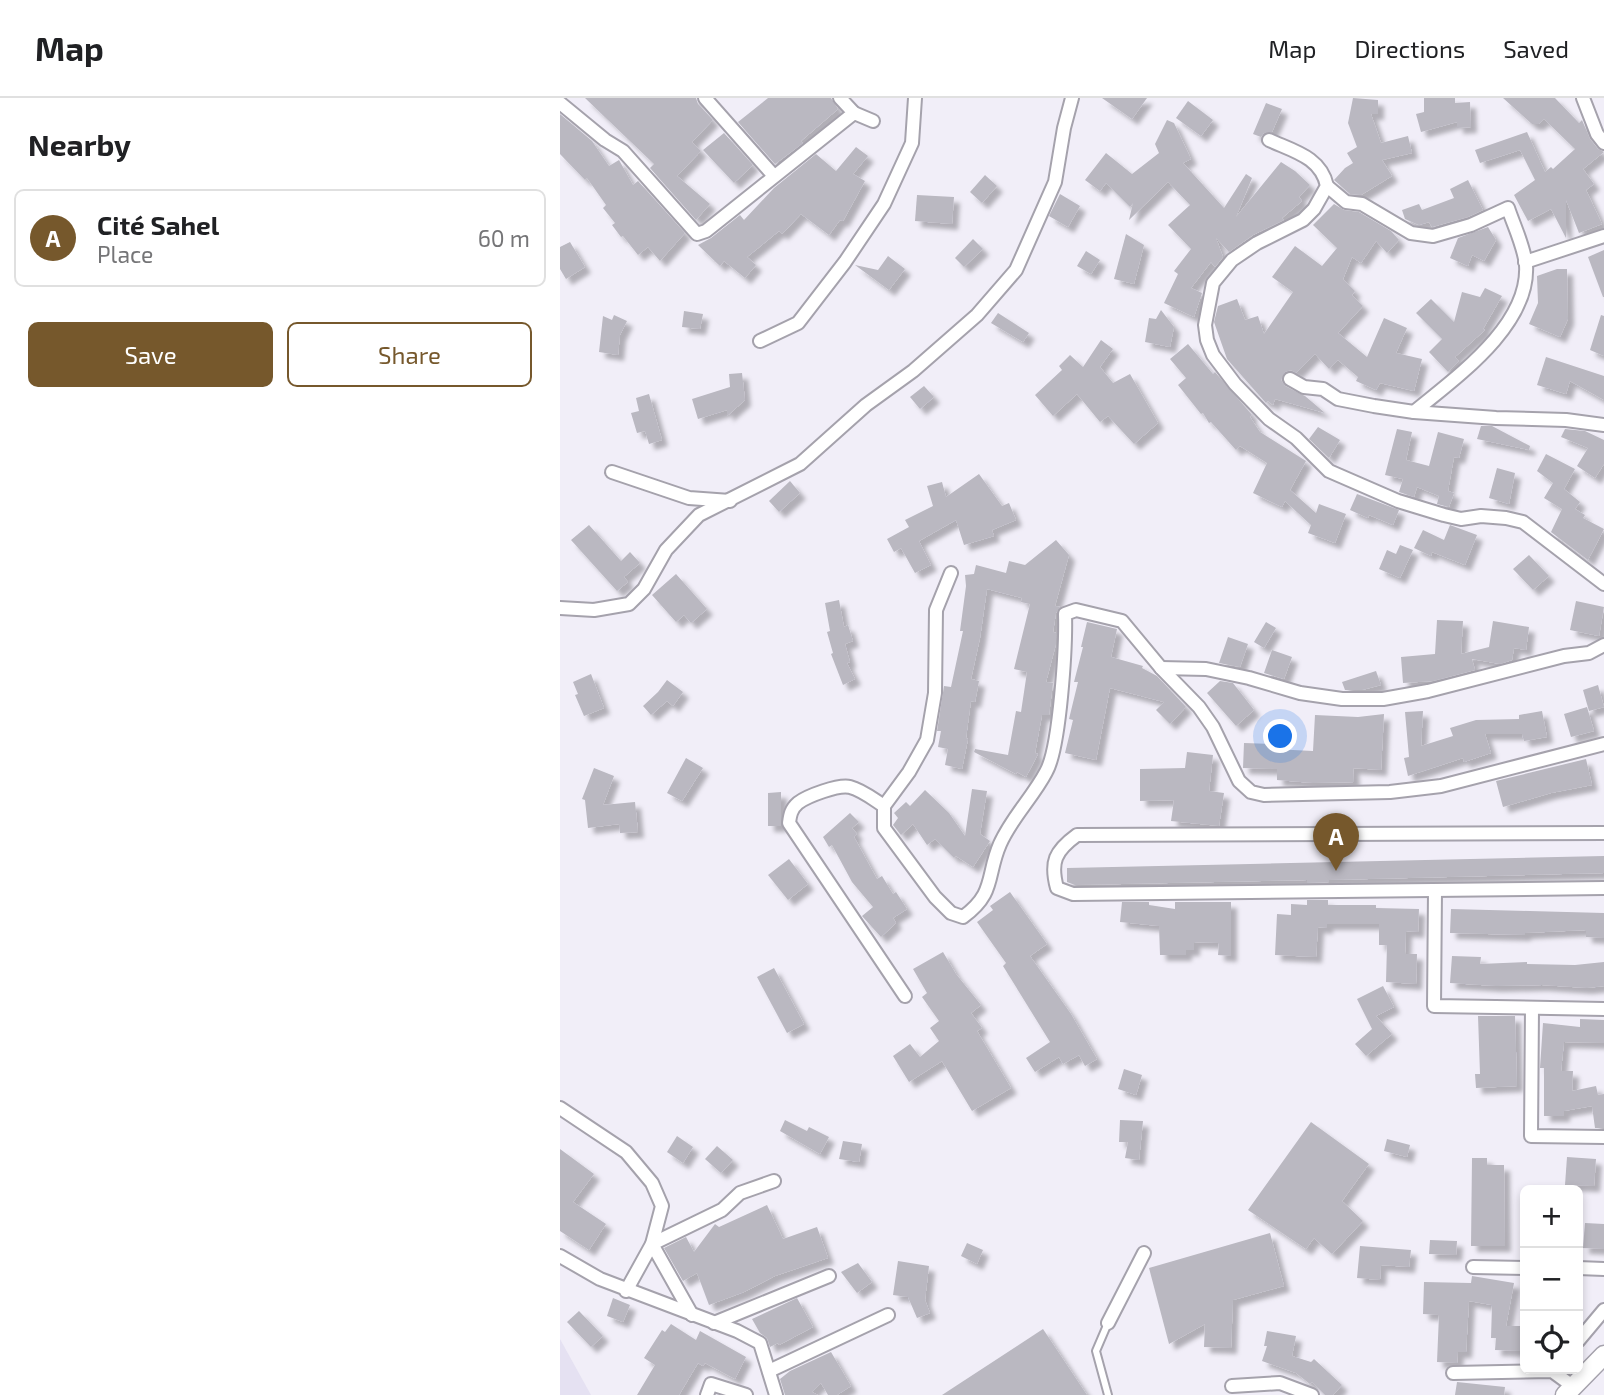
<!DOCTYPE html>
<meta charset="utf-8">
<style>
body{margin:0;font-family:"Exo 2",sans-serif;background:#f6f6f6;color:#202124}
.controls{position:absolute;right:21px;bottom:21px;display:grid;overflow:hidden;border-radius:10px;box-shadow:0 4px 10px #0003}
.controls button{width:63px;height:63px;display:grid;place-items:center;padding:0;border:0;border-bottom:2px solid #e0e0e0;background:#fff;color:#202124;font:35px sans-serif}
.you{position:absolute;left:721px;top:639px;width:24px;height:24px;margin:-18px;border:5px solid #fff;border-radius:50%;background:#1a73e8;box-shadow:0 0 0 10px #1a73e833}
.badge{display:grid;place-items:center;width:46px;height:46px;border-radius:50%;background:#76582c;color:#fff;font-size:23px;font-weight:700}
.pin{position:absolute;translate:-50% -58px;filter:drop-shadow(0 2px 4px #0008)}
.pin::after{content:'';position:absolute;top:37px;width:24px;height:21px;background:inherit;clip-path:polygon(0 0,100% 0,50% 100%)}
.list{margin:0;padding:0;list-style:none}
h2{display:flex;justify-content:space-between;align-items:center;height:91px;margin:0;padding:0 28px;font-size:30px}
h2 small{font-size:23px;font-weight:400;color:#757577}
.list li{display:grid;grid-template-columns:46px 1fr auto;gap:21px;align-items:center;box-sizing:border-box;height:98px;margin:0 14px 14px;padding:0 14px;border:2px solid #e0e0e0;border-radius:10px}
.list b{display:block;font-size:26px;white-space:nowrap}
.list p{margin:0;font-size:23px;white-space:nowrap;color:#757577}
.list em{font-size:23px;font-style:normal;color:#757577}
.actions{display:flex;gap:14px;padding:21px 28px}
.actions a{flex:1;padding:16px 0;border:2px solid #76582c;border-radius:10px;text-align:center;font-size:24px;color:#76582c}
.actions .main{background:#76582c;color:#fff}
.icon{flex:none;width:38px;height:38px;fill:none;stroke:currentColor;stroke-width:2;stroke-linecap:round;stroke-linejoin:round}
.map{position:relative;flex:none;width:1044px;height:1297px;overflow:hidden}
header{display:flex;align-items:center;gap:42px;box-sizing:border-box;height:98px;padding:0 35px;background:#fff;border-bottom:2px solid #e0e0e0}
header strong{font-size:33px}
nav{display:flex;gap:38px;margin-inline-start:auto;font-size:24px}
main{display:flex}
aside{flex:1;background:#fff}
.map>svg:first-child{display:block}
.built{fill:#e5e1f2}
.building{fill:#bab8c1;filter:url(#shadow)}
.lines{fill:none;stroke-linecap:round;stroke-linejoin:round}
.service-casing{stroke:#a5a2ac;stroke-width:10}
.minor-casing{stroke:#a5a2ac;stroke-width:16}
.secondary-casing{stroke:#a5a2ac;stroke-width:21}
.service{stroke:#fff;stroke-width:6}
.minor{stroke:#fff;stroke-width:12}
.secondary{stroke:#fff;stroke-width:18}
</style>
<header>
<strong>Map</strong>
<nav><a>Map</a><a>Directions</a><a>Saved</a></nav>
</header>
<main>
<aside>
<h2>Nearby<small></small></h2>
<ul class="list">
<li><span class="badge">A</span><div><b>Cité Sahel</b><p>Place</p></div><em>60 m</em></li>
</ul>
<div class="actions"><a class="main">Save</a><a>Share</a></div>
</aside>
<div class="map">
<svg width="1044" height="1297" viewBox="0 0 1044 1297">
<defs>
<filter id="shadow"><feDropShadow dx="6" dy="6" stdDeviation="2" flood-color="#0004"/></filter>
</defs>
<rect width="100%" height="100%" fill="#f1eef8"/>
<polygon class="built" points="0,1241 31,1297 0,1297"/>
<g class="building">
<polygon points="25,0 136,0 138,6 153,22 132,44 141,53 117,78 150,106 136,122 90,70 94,66"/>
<polygon points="208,0 271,0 278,11 241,43 243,45 215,66 178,24"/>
<polygon points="542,0 587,0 572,21"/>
<polygon points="793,0 818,2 818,16 811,16 821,45 848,38 852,55 822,62 832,78 801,97 790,96 774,82 785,70 793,65 787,55 797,49 788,25"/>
<polygon points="864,0 895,0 895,5 910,4 911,29 897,30 897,24 861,34 856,16 864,14"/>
<polygon points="943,0 995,0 1019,25 1022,22 1030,41 1038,51 1044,54 1023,71 1034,86 1026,92 1042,126 1019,135 1006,102 1006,140 991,111 968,123 954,97 975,82 960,52 920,65 915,52 967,34 985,74 991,69 993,71 1015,51 984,21 979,26 972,26"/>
<polygon points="628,3 653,22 641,38 616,20"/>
<polygon points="706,5 722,11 712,34 704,35 701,39 693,36"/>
<polygon points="0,16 32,43 49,68 59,62 73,87 78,83 125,135 100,163 88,149 78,157 63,138 61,139 52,127 55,125 43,110 46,107 27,80 25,82 0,56"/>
<polygon points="607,22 614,25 631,61 623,65 664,110 686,76 692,80 676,119 721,64 735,73 750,87 739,99 742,103 722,120 724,122 693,137 669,154 656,140 663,159 655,169 651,164 631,190 642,195 634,219 604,205 618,176 614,173 631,151 608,127 630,107 608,84 569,122 573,105 570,109 546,85 540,93 525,82 546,55 572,76 599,55 595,46"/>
<polygon points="164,35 193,67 174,85 143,52"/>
<polygon points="296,49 308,58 293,76 305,83 283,123 280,122 269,137 241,116 222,136 219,133 187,159 196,167 185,180 164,163 160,168 138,147 151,140 180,117 184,122 214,90 256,56 276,73"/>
<polygon points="425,77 437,88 422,105 410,94"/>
<polygon points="908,82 923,112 908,119 872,129 869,124 859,127 845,121 842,112 859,106 862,112 894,100 890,91"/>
<polygon points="500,96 520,108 508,129 489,118"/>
<polygon points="357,97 394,99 392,126 355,123"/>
<polygon points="774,106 784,112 799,114 831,133 839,142 827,155 816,143 801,165 792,159 783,181 795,193 792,197 803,208 778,235 807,259 824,220 847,230 836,255 862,261 854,293 820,285 816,292 796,283 798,279 778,262 769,271 755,256 736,275 731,272 725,274 721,282 725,288 745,298 765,315 715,301 713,307 708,303 706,305 667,261 654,224 658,208 677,201 685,222 698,218 704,236 733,194 712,179 735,148 762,168 777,150 753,127"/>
<polygon points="928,129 936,142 924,163 912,157 908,168 890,160 898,140"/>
<polygon points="566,136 584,147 574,186 554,181"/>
<polygon points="413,141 423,151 404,169 395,160"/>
<polygon points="10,144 25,169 6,181 0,171 0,149"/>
<polygon points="1044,152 1044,199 1043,199 1028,159"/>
<polygon points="526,153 540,162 531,176 517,168"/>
<polygon points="328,158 345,171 329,192 295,167 318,172"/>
<polygon points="997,171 1007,171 1008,221 1000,239 969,226 978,205 977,178"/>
<polygon points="925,190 942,198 923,231 925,232 895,259 899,263 888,274 869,254 882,241 856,215 871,201 894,224 902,194 920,199"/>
<polygon points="601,212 614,229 610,249 585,244 589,220 596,221"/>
<polygon points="124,213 143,216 140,231 122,229"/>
<polygon points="438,215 469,235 463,244 431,225"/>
<polygon points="54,217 67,223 60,237 58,257 39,254 43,218 52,222"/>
<polygon points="1041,217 1044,218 1044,258 1030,252"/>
<polygon points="541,242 553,251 540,269 553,285 570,276 598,325 574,346 548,318 540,324 517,296 493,318 475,297 502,272 499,268 510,257 523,269"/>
<polygon points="628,246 653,276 655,274 692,317 690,319 700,334 746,363 730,392 756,415 759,406 786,416 775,445 748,435 751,427 725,403 722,409 693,395 707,365 680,348 676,352 651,324 649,325 643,315 641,316 618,287 626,280 610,261"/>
<polygon points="986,259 1044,278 1044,302 1010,283 1006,296 977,287"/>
<polygon points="182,275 185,302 167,318 167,312 138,321 132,301 170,289 169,276"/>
<polygon points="364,288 374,299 360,311 350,299"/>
<polygon points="89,296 102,342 89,346 85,333 77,335 71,315 79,313 76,300"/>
<polygon points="921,328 932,328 970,348 969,352 917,341"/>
<polygon points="758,329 780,342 769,360 749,341"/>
<polygon points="837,331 852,334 846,362 869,368 878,334 904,341 899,360 894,359 888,393 894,395 889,409 877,406 879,398 857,389 854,399 839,394 843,381 825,377"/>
<polygon points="1005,331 1025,333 1044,342 1044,366 1035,380 1017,368 1028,350 1001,339"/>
<polygon points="986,356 1015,371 1004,391 1020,404 1015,411 1025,417 1023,420 1044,431 1028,462 991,434 1002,411 984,400 993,385 977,373"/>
<polygon points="937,370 955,375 949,406 929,400"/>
<polygon points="419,376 442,408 449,405 456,422 432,432 434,438 404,447 396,422 359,443 371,467 355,475 341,450 334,454 327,441 349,429 345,422 373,408 367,388 382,384 386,399"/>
<polygon points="230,383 240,395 219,414 209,403"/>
<polygon points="797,396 839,412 833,427 809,417 808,420 790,412"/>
<polygon points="29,427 61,463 70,454 80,465 64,479 68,484 57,493 11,442"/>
<polygon points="890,427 917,437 905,467 872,454 871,458 854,450 863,432 884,442"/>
<polygon points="496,442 509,457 495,508 500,509 496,515 493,534 496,535 496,546 486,584 493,585 489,617 482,617 475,655 478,656 466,679 457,674 456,676 414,654 415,651 448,657 456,613 461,614 467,574 454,571 470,506 461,504 462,500 427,491 420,540 411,581 419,583 415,604 411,603 406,640 408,641 402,671 385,667 388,651 378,649 381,633 377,633 384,588 391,589 403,533 400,533 406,488 405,477 414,476 416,467 446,475 449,463 465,467"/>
<polygon points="840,447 853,452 840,480 819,471 827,452 836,456"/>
<polygon points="969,457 989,478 973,492 953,471"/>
<polygon points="116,476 147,511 131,525 124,517 116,524 92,497"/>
<polygon points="279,502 284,529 288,527 293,543 285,546 290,564 287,565 295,581 283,587 271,556 273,555 267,534 270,533 265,505"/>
<polygon points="1016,503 1044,509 1039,538 1010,532"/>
<polygon points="877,522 903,523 901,556 929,549 933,523 969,529 966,552 954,550 952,562 940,566 912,561 915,572 873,583 843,585 841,559 875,556"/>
<polygon points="527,524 557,531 551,559 583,568 582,570 597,578 626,609 610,626 596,612 604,604 550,590 536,662 505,655 513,622 509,621 518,584 514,584 523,549 521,549"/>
<polygon points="706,524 716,530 704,550 694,544"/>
<polygon points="668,539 688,546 680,569 659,565"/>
<polygon points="712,552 732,559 724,581 704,575"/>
<polygon points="816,573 821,587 802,592 785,592 782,584"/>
<polygon points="31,576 44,610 24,618 15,597 18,596 13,584"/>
<polygon points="107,582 123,594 113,608 107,603 91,617 83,608 98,594"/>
<polygon points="660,583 673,585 694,612 676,628 647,595"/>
<polygon points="1038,587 1044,609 1029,613 1023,592"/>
<polygon points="1027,609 1034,633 1011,639 1004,616"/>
<polygon points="863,613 861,648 893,638 890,630 916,622 959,621 959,617 982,613 987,639 964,643 962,636 925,636 931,655 904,664 903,660 848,678 844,660 849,659 845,614"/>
<polygon points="824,616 821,672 793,670 794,684 753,685 717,682 717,671 683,670 684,645 713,646 713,651 753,653 755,617 798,619"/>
<polygon points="627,654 653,657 649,693 664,695 659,728 611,723 614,702 580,703 580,671 625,670"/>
<polygon points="126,660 143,670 122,703 107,695"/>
<polygon points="1026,661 1032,687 991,695 943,709 936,683"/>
<polygon points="34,670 54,678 43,707 75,704 78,734 60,735 59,726 28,730 25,702 22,701"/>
<polygon points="412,691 427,693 420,736 430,743 413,769 396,758 394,760 375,741 367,747 353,726 341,737 333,727 338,720 334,715 346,704 350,708 365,692 389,715 405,738"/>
<polygon points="221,694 221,728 208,728 208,695"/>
<polygon points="290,715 299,724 292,730 297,736 294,739 317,781 322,778 333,796 336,794 347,811 333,820 336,825 321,839 302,818 313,809 292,784 272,747 269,749 263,739"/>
<polygon points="1044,758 1044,775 769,782 769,784 747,785 747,782 515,787 507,784 507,770"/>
<polygon points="229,761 248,786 228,802 208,777"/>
<polygon points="450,794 487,846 470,858 511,916 537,961 525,968 519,957 503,966 499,959 475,974 466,960 490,944 443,868 446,865 417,824 433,812 430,808"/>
<polygon points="747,802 768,802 768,807 816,807 816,810 859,811 858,834 846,833 845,856 857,856 856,886 826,884 827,847 819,847 819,826 767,826 767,830 758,829 756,859 715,857 717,816 731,817 731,806 747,807"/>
<polygon points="562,804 589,804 589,807 615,811 615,804 671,804 671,858 658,857 659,845 634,844 634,852 626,852 626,857 600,857 599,828 560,824"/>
<polygon points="891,811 1044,815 1044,840 1026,839 1026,832 965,835 965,837 890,835"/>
<polygon points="383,854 396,876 421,907 411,915 422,930 417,933 451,990 412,1013 382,963 349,984 333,958 350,946 360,959 379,943 370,930 379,923 362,899 367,895 353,871"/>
<polygon points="892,858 921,859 920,866 967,864 967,866 1015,867 1044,864 1044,888 1027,890 982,887 936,888 890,885"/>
<polygon points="214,870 244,926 227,935 197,879"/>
<polygon points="823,888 834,909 816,918 832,936 806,958 795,946 812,931 797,901"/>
<polygon points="918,918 955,918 957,988 916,990 915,976 920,976"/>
<polygon points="1020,921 1044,922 1044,945 1004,944 1001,973 1013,973 1012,993 1036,988 1038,997 1044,996 1044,1030 1035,1030 1032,1008 1004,1013 1004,1018 984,1018 984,970 980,970 983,925 1020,929"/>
<polygon points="564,971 582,977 576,997 558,991"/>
<polygon points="225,1022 247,1033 249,1029 269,1039 260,1056 220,1033"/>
<polygon points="560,1022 583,1023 579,1062 565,1060 568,1044 559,1044"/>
<polygon points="751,1024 809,1066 782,1103 803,1123 772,1156 754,1140 746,1151 688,1112"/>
<polygon points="117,1038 133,1049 123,1065 107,1054"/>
<polygon points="827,1041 850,1047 847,1059 824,1053"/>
<polygon points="283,1043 302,1046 299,1064 279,1061"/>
<polygon points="157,1048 173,1062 161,1075 145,1061"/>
<polygon points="0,1051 34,1076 13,1104 46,1126 29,1152 0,1133"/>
<polygon points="1007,1059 1036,1061 1034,1088 1005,1087"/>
<polygon points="912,1060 927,1060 927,1067 944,1067 945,1148 911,1148"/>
<polygon points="207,1107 223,1141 257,1129 268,1160 215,1178 184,1194 149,1207 137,1175 123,1183 104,1150 126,1139 134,1154 155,1126 159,1129"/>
<polygon points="1025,1125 1044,1126 1044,1151 1023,1150"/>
<polygon points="710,1135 724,1188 673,1202 671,1250 644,1249 645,1226 609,1246 589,1170"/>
<polygon points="870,1142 897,1143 896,1157 869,1156"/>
<polygon points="407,1145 423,1152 417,1166 401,1158"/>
<polygon points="800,1148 851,1152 849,1169 821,1167 820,1182 797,1180"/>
<polygon points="338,1163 369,1168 365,1202 370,1215 357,1220 348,1199 333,1197"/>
<polygon points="298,1165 312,1184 297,1195 281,1174"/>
<polygon points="912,1178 954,1185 946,1228 965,1228 965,1243 962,1243 961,1253 935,1252 936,1240 931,1240 932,1207 909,1203 906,1254 898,1254 897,1265 877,1264 879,1217 863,1216 864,1184 911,1185"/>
<polygon points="53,1200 70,1207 63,1224 47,1218"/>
<polygon points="237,1200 253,1229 219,1247 218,1245 210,1249 207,1240 200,1235 192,1221"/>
<polygon points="19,1213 43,1238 31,1249 7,1224"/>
<polygon points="111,1226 136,1242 140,1233 186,1259 175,1281 145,1265 143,1268 138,1265 119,1297 77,1297 95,1267 84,1260 102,1232 105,1234"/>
<polygon points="483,1231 527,1297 382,1297"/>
<polygon points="707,1233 736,1238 732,1258 751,1264 754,1261 782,1287 773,1297 765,1297 752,1284 750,1286 736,1275 702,1263 707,1248 704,1248"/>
<polygon points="271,1254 291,1288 277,1297 268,1297 261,1285 252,1294 258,1297 225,1297 220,1281 230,1273"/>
<polygon points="897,1284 945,1289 944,1297 895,1297"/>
</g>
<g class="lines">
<defs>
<polyline id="service" points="548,1297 536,1253 548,1225"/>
<g id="minor">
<polyline points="145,0 214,78"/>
<polyline points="1023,0 1037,36 1044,45"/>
<polyline points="0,5 45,42 63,53 137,136 146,133 294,15 280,0"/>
<polyline points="294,15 313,23"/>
<path d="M 709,42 C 733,53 761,59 767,88 L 754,111 L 743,122 L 697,145 L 672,162 L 653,185 L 645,227 L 647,242 L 653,257 L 675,286 L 709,321 L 736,340 L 769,373 L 838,403 L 884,417 L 901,421 L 921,418 L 946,420 L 963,424 L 1044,486"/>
<path d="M 767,88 L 786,104 L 802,106 L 851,135 L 873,138 L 911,127 L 948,110 C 954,128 964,148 966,167 C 970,228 895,280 854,314"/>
<polyline points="965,164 1044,138"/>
<polyline points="200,243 238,225 285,164 324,106 352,45 355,0"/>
<polyline points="730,281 744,289 763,291 778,301 814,308 854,314 936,320 1006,322 1044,327"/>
<polyline points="52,374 129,400 170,403"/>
<path d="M 391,475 L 376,512 L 375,595 L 367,642 L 349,674 L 324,708 L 324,730 L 375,799 L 391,815 L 403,819 C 436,795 426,778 440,746 C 452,719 473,699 486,674 C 500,650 506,547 505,516 L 516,512 L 562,523 L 601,570 L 639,609 L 653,629 L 679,683 L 691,694 L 704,697 L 830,694 L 881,688 L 1044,646"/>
<polyline points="0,510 34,512 69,506 84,491 106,452 139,417 240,366 306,307 353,273 417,217 456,172 495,84 504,30 512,0"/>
<polyline points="601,570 646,571 689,580 740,595 782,601 823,601 868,593 1004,558 1029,555 1044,547"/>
<path d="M 324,708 C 313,701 302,692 290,689 C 279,686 247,698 238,705 C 231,711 230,717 229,725 L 345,898"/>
<path d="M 1044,735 L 517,737 C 495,753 490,764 497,790 L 513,796 L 1044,790"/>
<polyline points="875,793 874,908 1044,911"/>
<polyline points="972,910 971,1038 1044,1039"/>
<polyline points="0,1010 66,1054 92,1085 102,1108 92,1146 66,1193"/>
<polyline points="0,1158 40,1181 177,1233 200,1245 216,1297"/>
<polyline points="913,1169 965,1170"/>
<polyline points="1018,1170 1044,1171"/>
<polyline points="132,1217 92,1146 162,1112 180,1095 214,1083"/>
<polyline points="154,1225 269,1178"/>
<polyline points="548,1225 584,1155"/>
<polyline points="1018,1243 1044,1212"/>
<polyline points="209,1273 328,1217"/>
<polyline points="893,1275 992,1273 1014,1289"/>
<polyline points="672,1288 720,1285 752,1297"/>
<polyline points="147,1297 151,1286 186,1297"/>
</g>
<polyline id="secondary" points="1005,1297 1044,1257"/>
</defs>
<use href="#service" class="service-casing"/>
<use href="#minor" class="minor-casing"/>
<use href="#secondary" class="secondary-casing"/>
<use href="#service" class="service"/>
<use href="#minor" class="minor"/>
<use href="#secondary" class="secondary"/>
</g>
</svg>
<div class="controls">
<button>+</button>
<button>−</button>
<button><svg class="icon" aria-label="locate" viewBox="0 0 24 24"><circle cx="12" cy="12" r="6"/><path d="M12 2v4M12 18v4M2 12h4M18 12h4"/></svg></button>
</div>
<div class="you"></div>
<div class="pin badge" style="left:776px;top:773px">A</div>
</div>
</main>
